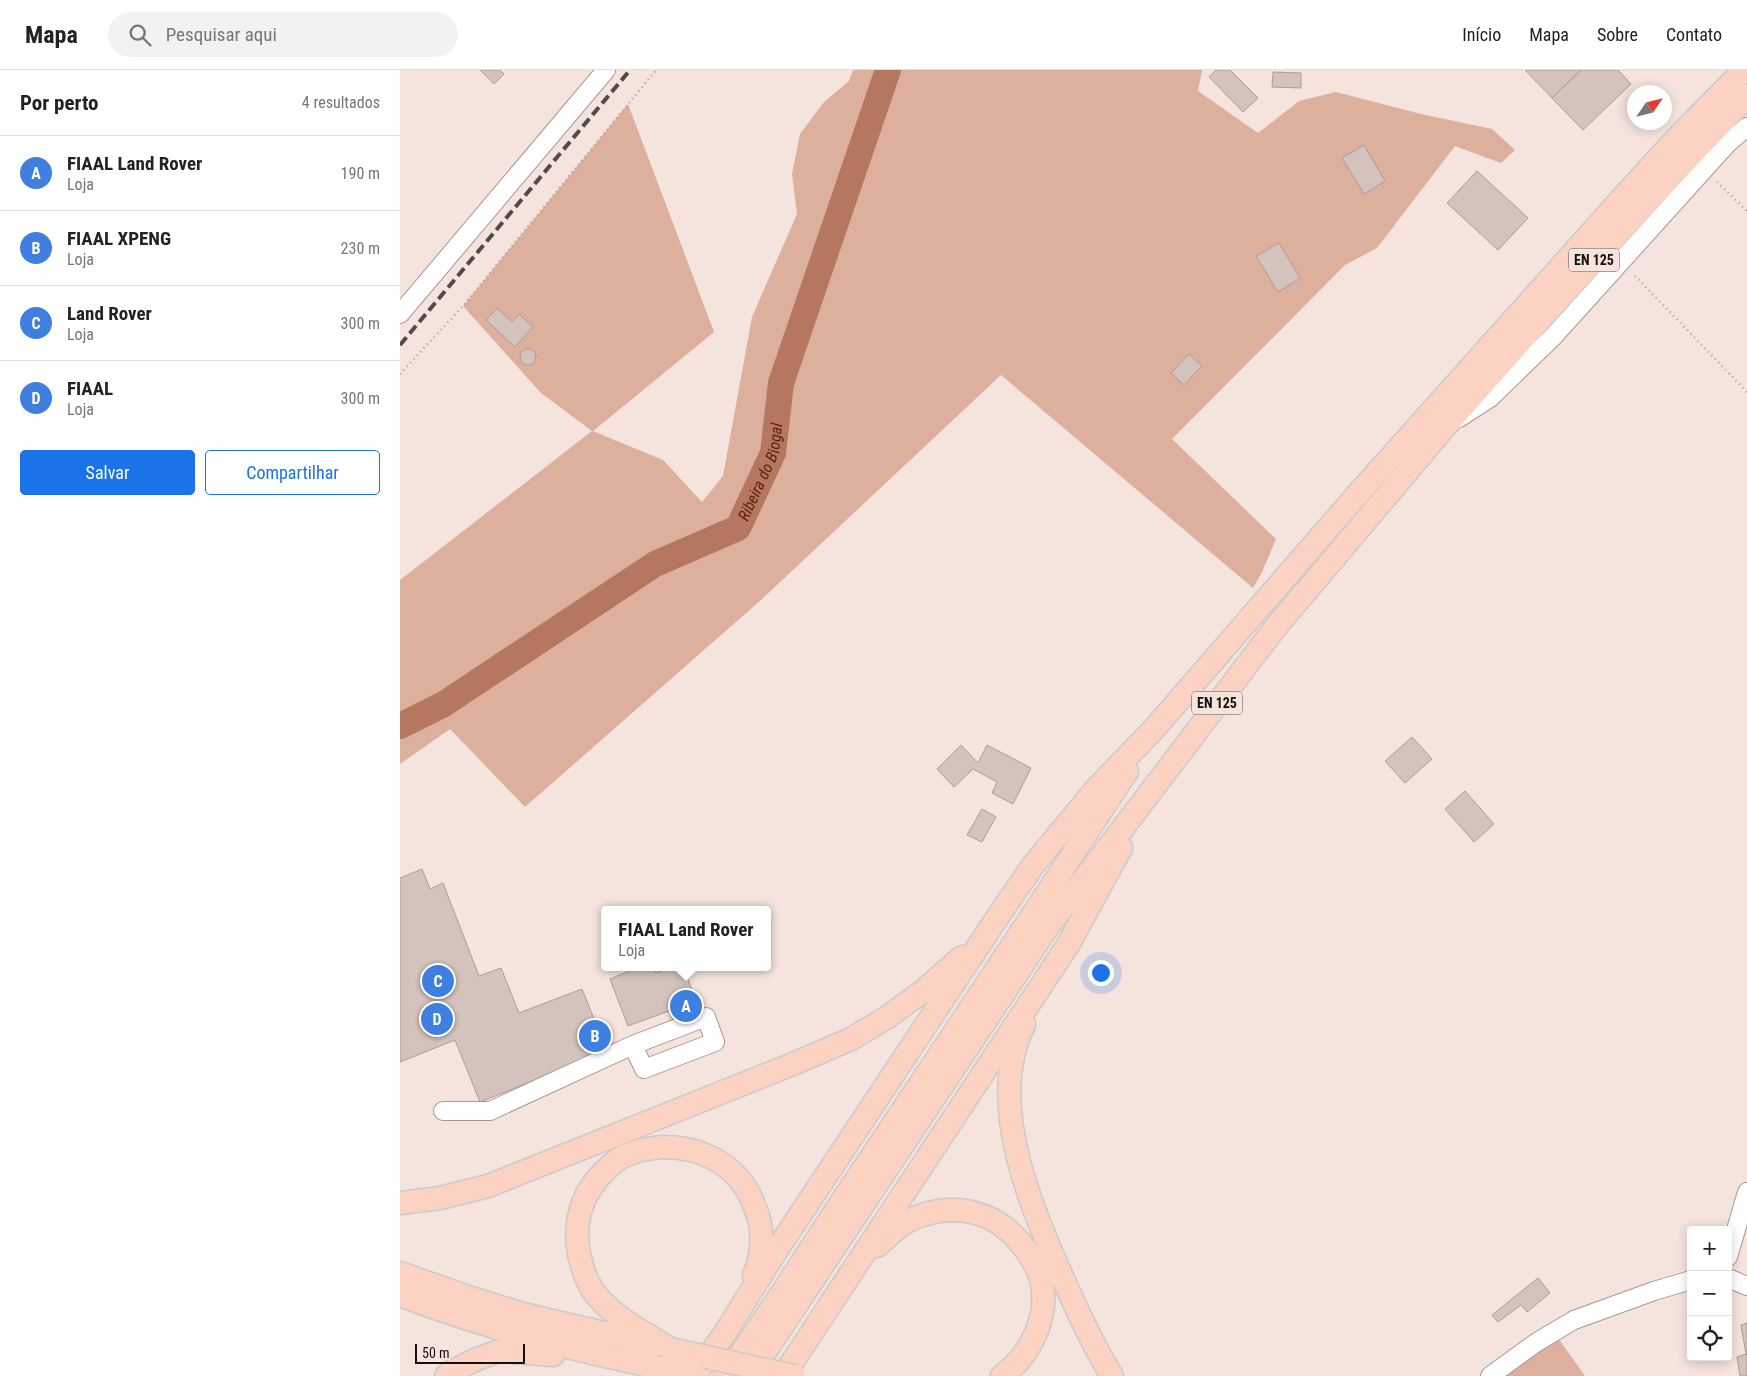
<!DOCTYPE html>
<html lang="pt">
<meta charset="utf-8">
<style>
body{margin:0;font-family:"Roboto Condensed",sans-serif;background:#f2f2f2;color:#222}
.controls{position:absolute;right:15px;bottom:15px;display:grid;overflow:hidden;border-radius:5px;box-shadow:0 2px 12px #0003}
.controls button{width:45px;height:45px;display:grid;place-items:center;padding:0;border:0;border-bottom:1px solid #e0e0e0;background:#fff;color:#222;font:25px sans-serif}
.compass{position:absolute;left:1227px;top:15px;width:45px;height:45px;border-radius:50%;background:#fff;box-shadow:0 2px 12px #0003;rotate:55deg}
.scale{position:absolute;left:15px;bottom:12px;width:110px;box-sizing:border-box;padding-left:5px;border:2px solid #140e0c;border-top:0;font-size:14px;line-height:18px;white-space:nowrap;color:#140e0c;-webkit-text-stroke:4px #f5e3dd;paint-order:stroke}
.you{position:absolute;left:700px;top:902px;width:18px;height:18px;margin:-12px;border:4px solid #fff;border-radius:50%;background:#1a73e8;box-shadow:0 0 0 8px #1a73e833}
.badge{display:grid;place-items:center;width:32px;height:32px;border-radius:50%;background:#1a73e8;color:#fff;font-size:16px;font-weight:700}
.pin{position:absolute;translate:-50% -50%;border:2px solid #fff;box-shadow:0 1px 5px #0006}
.popup{position:absolute;left:201px;top:836px;width:170px;height:65px;box-sizing:border-box;display:grid;place-content:center;border-radius:5px;background:#fff;filter:drop-shadow(0 1px 4px #0005);font-size:16px;white-space:nowrap;color:#767676}
.popup b{font-size:19px;color:#222}
.popup::after{content:'';position:absolute;left:50%;top:100%;margin-left:-10px;border:10px solid transparent;border-top-color:#fff}
.list{margin:0;padding:0;list-style:none}
h2{display:flex;justify-content:space-between;align-items:center;height:65px;margin:0;padding:0 20px;font-size:21px}
h2 small{font-size:16px;font-weight:400;color:#767676}
.list li{display:grid;grid-template-columns:32px 1fr auto;gap:15px;align-items:center;box-sizing:border-box;height:75px;padding:0 20px;border-top:1px solid #e0e0e0}
.list b{display:block;font-size:19px;white-space:nowrap}
.list p{margin:0;font-size:16px;white-space:nowrap;color:#767676}
.list em{font-size:16px;font-style:normal;color:#767676}
.actions{display:flex;gap:10px;padding:15px 20px}
.actions a{flex:1;padding:11px 0;border:1px solid #1a73e8;border-radius:5px;text-align:center;font-size:18px;color:#1a73e8}
.actions .main{background:#1a73e8;color:#fff}
.icon{flex:none;width:28px;height:28px;fill:none;stroke:currentColor;stroke-width:2;stroke-linecap:round;stroke-linejoin:round}
.map{position:relative;flex:none;width:1347px;height:1306px;overflow:hidden}
header{display:flex;align-items:center;gap:30px;box-sizing:border-box;height:70px;padding:0 25px;background:#fff;border-bottom:1px solid #e0e0e0}
header strong{font-size:24px}
nav{display:flex;gap:28px;margin-inline-start:auto;font-size:18px}
.search{width:350px;height:45px;background:#f2f2f2;display:flex;align-items:center;gap:12px;box-sizing:border-box;padding:0 18px;border-radius:28px;color:#767676;font-size:19px}
main{display:flex}
aside{flex:1;background:#fff}
.map>svg:first-child{display:block}
.green{fill:#ddaf9d}
.lines{fill:none;stroke-linecap:round;stroke-linejoin:round}
.river{stroke:#b67760;stroke-width:26}
.building{fill:#d4c2bc;stroke:#ad9c96}
.minor-casing{stroke:#a89791;stroke-width:20}
.major-casing{stroke:#cbcaca;stroke-width:25}
.path{stroke:#aa9c98;stroke-width:2.5;stroke-dasharray:1 4;stroke-linecap:butt}
.minor{stroke:#fff;stroke-width:18}
.major{stroke:#fcd3c3;stroke-width:22}
.rail{stroke:#534a47;stroke-width:4;stroke-dasharray:10 5;stroke-linecap:butt}
.major-bridge-casing{stroke:#cbcaca;stroke-width:25;stroke-linecap:butt}
.major-bridge{stroke:#fcd3c3;stroke-width:22}
.labels{text-anchor:middle;dominant-baseline:central;stroke-width:4.5;stroke-linejoin:round;paint-order:stroke}
.shield{fill:#f5e3dd;stroke:#584e4b;stroke-width:1}
.shield-label{font-size:14px;font-weight:bold;fill:#140e0c}
.water-label{font-size:16px;font-style:italic;fill:#5d2208;stroke:#f5e3dd}
</style>
<header>
<strong>Mapa</strong>
<div class="search"><svg class="icon" aria-label="search" viewBox="0 0 24 24"><circle cx="10" cy="10" r="6"/><path d="M15 15l6 6"/></svg>Pesquisar aqui</div>
<nav><a>Início</a><a>Mapa</a><a>Sobre</a><a>Contato</a></nav>
</header>
<main>
<aside>
<h2>Por perto<small>4 resultados</small></h2>
<ul class="list">
<li><span class="badge" style="background:#3f7fe0">A</span><div><b>FIAAL Land Rover</b><p>Loja</p></div><em>190 m</em></li>
<li><span class="badge" style="background:#3f7fe0">B</span><div><b>FIAAL XPENG</b><p>Loja</p></div><em>230 m</em></li>
<li><span class="badge" style="background:#3f7fe0">C</span><div><b>Land Rover</b><p>Loja</p></div><em>300 m</em></li>
<li><span class="badge" style="background:#3f7fe0">D</span><div><b>FIAAL</b><p>Loja</p></div><em>300 m</em></li>
</ul>
<div class="actions"><a class="main">Salvar</a><a>Compartilhar</a></div>
</aside>
<div class="map">
<svg width="1347" height="1306" viewBox="0 0 1347 1306">
<rect width="100%" height="100%" fill="#f5e3dd"/>
<g class="green">
<polygon points="453,0 802,0 798,21 858,63 899,31 936,22 1021,44 1092,59 1115,80 1101,93 1055,76 977,178 945,195 772,369 876,469 862,502 853,518 601,305 361,530 125,737 50,659 0,694 0,510 192,361 141,323 63,236 228,34 314,262 193,361 263,390 302,432 323,406 352,247 397,144 392,104 400,64 424,32 449,11"/>
<polygon points="1158,1268 1185,1306 1103,1306"/>
</g>
<g class="lines">
<path class="river" id="s1" d="M 0,656 L 44,634 L 255,494 L 338,458 L 373,383 L 381,313 L 488,0"/>
</g>
<g class="building">
<polygon points="80,0 100,0 104,4 94,14"/>
<polygon points="816,0 830,0 858,28 843,42 809,7"/>
<polygon points="1125,0 1181,0 1152,28"/>
<polygon points="1181,0 1218,0 1231,14 1183,60 1152,28"/>
<polygon points="873,2 901,3 901,18 872,17"/>
<polygon points="964,75 985,111 964,124 942,88"/>
<polygon points="1077,101 1128,148 1098,180 1047,133"/>
<polygon points="879,173 900,208 878,222 856,186"/>
<polygon points="97,238 112,252 119,244 133,257 115,277 86,250"/>
<circle cx="128" cy="287" r="8"/>
<polygon points="789,284 802,296 784,315 771,303"/>
<polygon points="1012,667 1032,689 1005,713 985,691"/>
<polygon points="561,675 578,693 587,675 631,698 613,734 592,723 597,712 573,699 554,717 537,699"/>
<polygon points="1065,721 1094,754 1074,772 1045,739"/>
<polygon points="582,739 596,747 582,772 567,765"/>
<polygon points="22,799 30,819 43,813 79,906 101,898 119,943 182,919 207,981 80,1032 55,970 0,992 0,808"/>
<polygon points="239,897 254,897 256,903 270,897 283,897 300,940 273,950 269,941 228,956 210,909"/>
<polygon points="1138,1208 1150,1223 1127,1242 1121,1235 1098,1252 1092,1245"/>
<polygon points="1347,1253 1347,1306 1340,1306 1337,1287 1346,1284 1341,1255"/>
</g>
<g class="lines">
<defs>
<g id="minor">
<polyline points="0,244 206,0"/>
<polyline points="1059,348 1090,328 1153,267 1328,73 1347,57"/>
<polyline points="43,1041 90,1041 233,975 306,947 315,972 244,999 233,975"/>
<polyline points="1328,1187 1347,1122"/>
<polyline points="1328,1208 1347,1216"/>
<polyline points="1090,1306 1137,1272 1174,1250 1254,1221 1291,1210"/>
</g>
<g id="major">
<path d="M 624,955 C 585,1032 632,1139 664,1211 C 679,1244 693,1275 712,1306"/>
<polyline points="0,1133 40,1128 88,1116 393,994 451,969 486,948 522,922 562,887"/>
<path d="M 477,1176 C 487,1167 498,1156 510,1150 C 553,1130 597,1140 625,1179 C 631,1187 638,1199 641,1209 C 650,1246 631,1285 602,1306"/>
<polyline points="0,1203 71,1228 123,1244 255,1275"/>
<path d="M 0,1225 C 82,1257 169,1279 255,1297"/>
<path d="M 270,1279 C 245,1263 216,1249 197,1226 C 188,1215 182,1198 179,1184 C 173,1152 182,1121 207,1099 C 211,1095 216,1090 222,1087 C 271,1064 335,1082 354,1135 C 356,1141 359,1147 360,1153 C 363,1169 361,1191 354,1205"/>
<polyline points="298,1301 325,1263 376,1181 599,845 634,794 697,718 753,660 956,426 1224,126 1277,68 1344,0"/>
<polyline points="46,1306 49,1303 77,1289 99,1281 153,1285"/>
<path d="M 325,1306 C 373,1240 416,1169 462,1101 C 551,968 640,835 727,701"/>
<polyline points="349,1306 647,858 875,558 1044,358 1126,265 1270,107 1347,26"/>
<polyline points="383,1306 668,875 721,778"/>
</g>
</defs>
<use href="#minor" class="minor-casing"/>
<use href="#major" class="major-casing"/>
<g class="path">
<polyline points="1317,112 1347,141"/>
<polyline points="1235,206 1347,322"/>
<polyline points="0,304 63,236 256,0"/>
</g>
<use href="#minor" class="minor"/>
<use href="#major" class="major"/>
<polyline class="rail" points="0,275 230,0"/>
<defs>
<g id="major-bridge">
<polyline points="270,1279 394,1306"/>
<polyline points="255,1297 295,1306"/>
</g>
</defs>
<use href="#major-bridge" class="major-bridge-casing"/>
<use href="#major-bridge" class="major-bridge"/>
</g>
<g class="labels">
<g class="shield">
<rect x="1169" y="178.5" width="50" height="23" rx="4"/>
<rect x="792" y="621.5" width="50" height="23" rx="4"/>
</g>
<g class="shield-label">
<text x="1194" y="190">EN 125</text>
<text x="817" y="633">EN 125</text>
</g>
<g class="water-label">
<text stroke="none"><textPath href="#s1" startOffset="454">Ribeira do Biogal</textPath></text>
</g>
</g>
</svg>
<div class="controls">
<button>+</button>
<button>−</button>
<button><svg class="icon" aria-label="locate" viewBox="0 0 24 24"><circle cx="12" cy="12" r="6"/><path d="M12 2v4M12 18v4M2 12h4M18 12h4"/></svg></button>
</div>
<svg class="compass" viewBox="-18 -18 36 36"><path d="M0-13l5 13h-10z" fill="#e53935"/><path d="M0 13l5-13h-10z" fill="#767676"/></svg>
<div class="scale">50 m</div>
<div class="you"></div>
<div class="pin badge" style="left:286px;top:936px;background:#3f7fe0">A</div>
<div class="popup"><b>FIAAL Land Rover</b>Loja</div>
<div class="pin badge" style="left:195px;top:966px;background:#3f7fe0">B</div>
<div class="pin badge" style="left:38px;top:911px;background:#3f7fe0">C</div>
<div class="pin badge" style="left:37px;top:949px;background:#3f7fe0">D</div>
</div>
</main>
